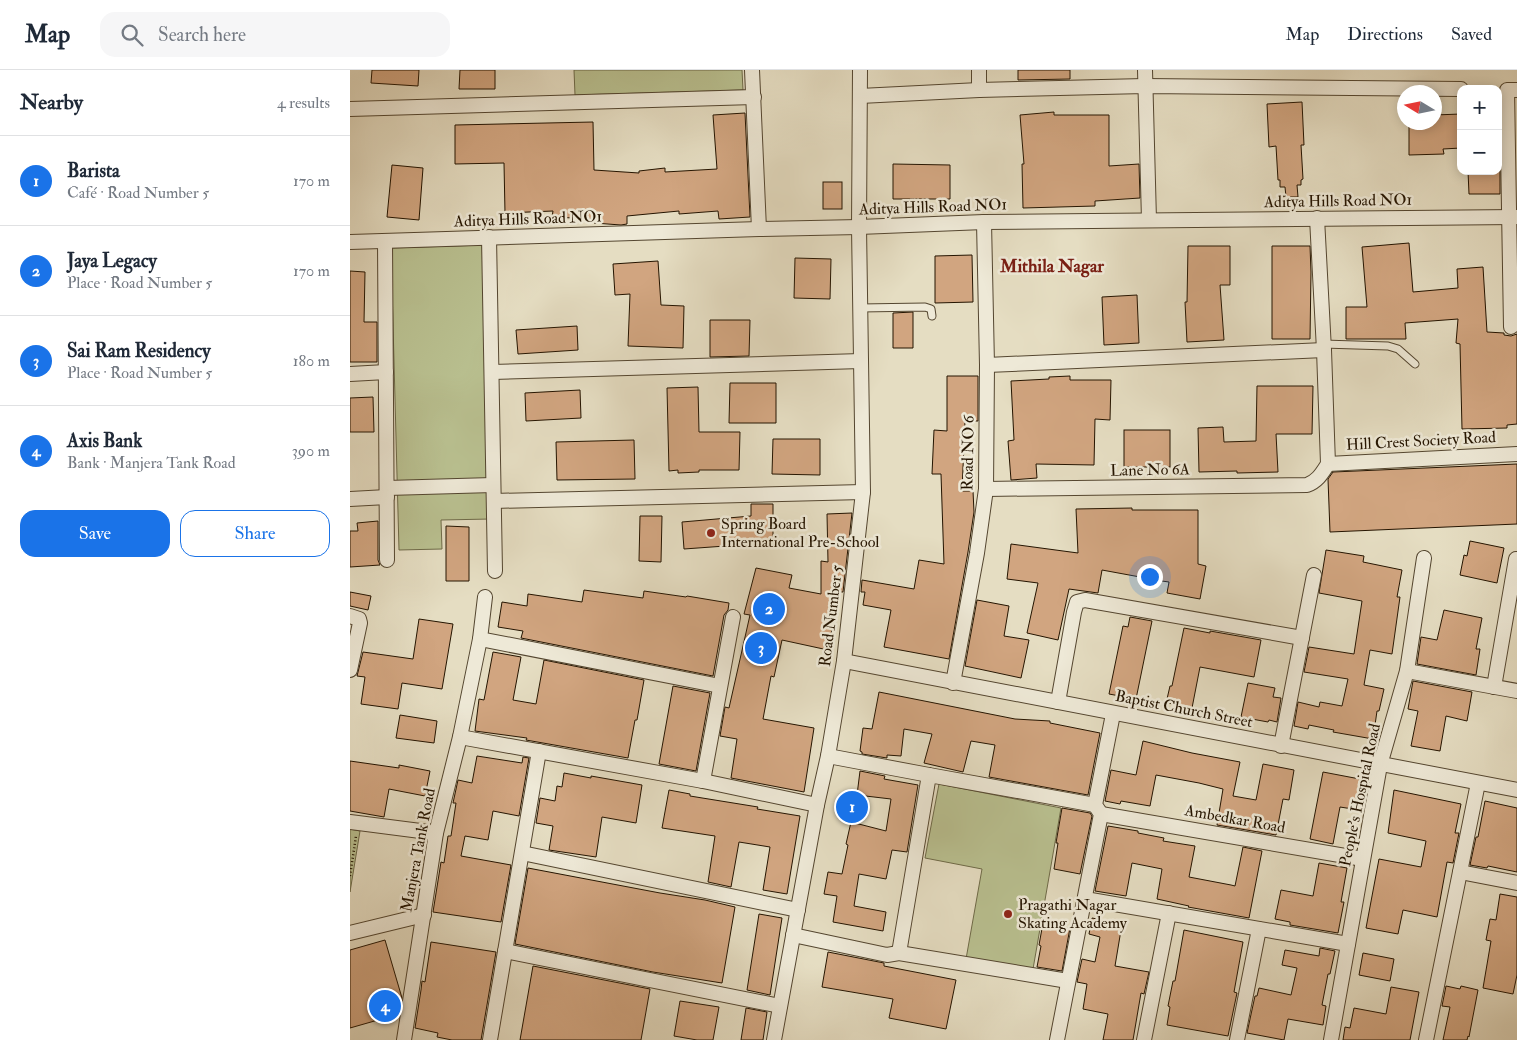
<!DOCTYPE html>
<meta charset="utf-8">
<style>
body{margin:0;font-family:"IM FELL Double Pica",serif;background:#f6f6f7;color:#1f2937}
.controls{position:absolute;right:15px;top:15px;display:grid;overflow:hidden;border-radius:10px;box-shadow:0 2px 12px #0003}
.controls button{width:45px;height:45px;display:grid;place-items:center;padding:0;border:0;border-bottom:1px solid #e0e1e3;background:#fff;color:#1f2937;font:25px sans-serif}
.compass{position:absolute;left:1047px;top:15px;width:45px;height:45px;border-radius:50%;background:#fff;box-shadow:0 2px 12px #0003;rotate:280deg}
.you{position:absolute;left:799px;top:506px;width:18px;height:18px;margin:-12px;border:4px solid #fff;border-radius:50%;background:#1a73e8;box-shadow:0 0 0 8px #1a73e833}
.badge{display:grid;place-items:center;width:32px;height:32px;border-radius:50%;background:#1a73e8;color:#fff;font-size:16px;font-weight:700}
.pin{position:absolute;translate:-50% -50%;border:2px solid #fff;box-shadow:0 1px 5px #0006}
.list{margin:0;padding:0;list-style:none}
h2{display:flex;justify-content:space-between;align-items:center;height:65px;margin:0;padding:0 20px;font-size:21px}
h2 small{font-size:16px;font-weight:400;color:#747a83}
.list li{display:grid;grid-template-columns:32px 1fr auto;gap:15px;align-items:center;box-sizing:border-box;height:90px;padding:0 20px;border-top:1px solid #e0e1e3}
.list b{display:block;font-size:19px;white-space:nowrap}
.list p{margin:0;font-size:16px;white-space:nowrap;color:#747a83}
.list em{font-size:16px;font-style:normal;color:#747a83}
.actions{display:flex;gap:10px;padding:15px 20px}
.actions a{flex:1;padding:11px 0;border:1px solid #1a73e8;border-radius:15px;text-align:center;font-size:18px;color:#1a73e8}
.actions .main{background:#1a73e8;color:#fff}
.icon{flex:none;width:28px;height:28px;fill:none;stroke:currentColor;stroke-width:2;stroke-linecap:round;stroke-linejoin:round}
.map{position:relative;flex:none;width:1167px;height:970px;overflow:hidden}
header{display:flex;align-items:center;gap:30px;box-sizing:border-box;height:70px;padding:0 25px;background:#fff;border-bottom:1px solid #e0e1e3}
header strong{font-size:24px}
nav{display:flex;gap:28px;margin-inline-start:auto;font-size:18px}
.search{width:350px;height:45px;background:#f6f6f7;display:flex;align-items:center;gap:12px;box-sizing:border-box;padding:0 18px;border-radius:15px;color:#747a83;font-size:19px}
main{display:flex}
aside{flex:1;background:#fff}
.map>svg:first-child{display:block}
.green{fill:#b9c090;stroke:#6e6a48}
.building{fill:#d1a580;stroke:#241400}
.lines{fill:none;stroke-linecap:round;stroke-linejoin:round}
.lane-casing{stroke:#544630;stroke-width:9}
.street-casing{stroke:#544630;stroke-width:16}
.path{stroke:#241400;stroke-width:2.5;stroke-dasharray:1 2.5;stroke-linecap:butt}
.lane{stroke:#eee9d7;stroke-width:7}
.street{stroke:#eee9d7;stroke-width:14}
.poi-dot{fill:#8f2418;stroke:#eee9d7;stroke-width:2}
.labels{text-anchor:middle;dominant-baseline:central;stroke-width:5;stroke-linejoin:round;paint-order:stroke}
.street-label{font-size:16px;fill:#241400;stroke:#eee9d7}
.poi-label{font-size:16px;fill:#241400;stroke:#eee9d7;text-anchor:start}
.neighbourhood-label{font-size:18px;font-weight:bold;fill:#7a1f14;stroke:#eee9d7}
</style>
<header>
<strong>Map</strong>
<div class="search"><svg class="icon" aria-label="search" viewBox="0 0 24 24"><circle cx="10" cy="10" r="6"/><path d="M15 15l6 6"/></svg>Search here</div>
<nav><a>Map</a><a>Directions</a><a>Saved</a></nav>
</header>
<main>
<aside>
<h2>Nearby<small>4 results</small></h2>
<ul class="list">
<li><span class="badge">1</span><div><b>Barista</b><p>Café · Road Number 5</p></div><em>170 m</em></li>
<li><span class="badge">2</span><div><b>Jaya Legacy</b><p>Place · Road Number 5</p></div><em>170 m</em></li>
<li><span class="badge">3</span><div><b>Sai Ram Residency</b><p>Place · Road Number 5</p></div><em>180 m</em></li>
<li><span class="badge">4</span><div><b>Axis Bank</b><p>Bank · Manjera Tank Road</p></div><em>390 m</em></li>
</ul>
<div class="actions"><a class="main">Save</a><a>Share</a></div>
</aside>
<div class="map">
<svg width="1167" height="970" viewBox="0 0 1167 970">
<rect width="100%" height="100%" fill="#e5ddc2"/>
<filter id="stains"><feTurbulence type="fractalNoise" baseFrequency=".004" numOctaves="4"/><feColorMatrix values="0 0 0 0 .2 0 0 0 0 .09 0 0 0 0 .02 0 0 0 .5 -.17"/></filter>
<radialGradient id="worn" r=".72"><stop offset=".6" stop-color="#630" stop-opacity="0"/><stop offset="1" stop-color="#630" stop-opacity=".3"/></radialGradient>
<g class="green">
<polygon points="224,0 392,0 393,20 225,25"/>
<polygon points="134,175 141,449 91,450 92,479 49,480 41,178"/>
<polygon points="589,714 711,738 683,899 616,889 632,799 575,788"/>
<polygon points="0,759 10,761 0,822"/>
</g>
<g class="building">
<polygon points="22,0 69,0 68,16 21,13"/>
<polygon points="110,0 145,0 145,19 109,19"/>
<polygon points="668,0 720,0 720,9 668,10"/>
<polygon points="952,32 954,75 951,75 953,109 951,110 951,115 947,115 948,127 936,127 935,117 930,117 930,110 928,110 926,76 919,77 917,34"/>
<polygon points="704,42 704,45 759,45 759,96 789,94 790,128 745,131 745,136 673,138 672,94 674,94 670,45"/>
<polygon points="395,43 400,147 369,149 368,141 329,144 329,141 277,146 277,154 271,155 244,153 245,149 202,147 203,141 155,143 154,93 105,94 105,55 243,52 244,100 289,103 289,101 315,98 315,102 367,99 363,45"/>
<polygon points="1111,44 1111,78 1093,79 1094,84 1059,85 1059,52 1084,52 1084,45"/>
<polygon points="543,94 600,95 600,129 543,129"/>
<polygon points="42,95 73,98 69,150 37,147"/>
<polygon points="1118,101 1150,101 1150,124 1119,124"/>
<rect x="473" y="112" width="19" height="27"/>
<polygon points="1059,173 1063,222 1108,218 1107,199 1133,197 1137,262 1154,263 1154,265 1161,266 1167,264 1167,354 1157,355 1157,358 1112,359 1110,274 1106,273 1108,249 1055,253 1056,269 996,269 996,237 1017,237 1012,177"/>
<polygon points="838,176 880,176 880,215 870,215 874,270 837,272 835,232 837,232"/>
<polygon points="922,176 960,176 961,202 960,269 922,269"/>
<polygon points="622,185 623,232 585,233 585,186"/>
<polygon points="445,188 481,189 480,229 444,228"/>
<polygon points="308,191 311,235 334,236 333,278 278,276 280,224 265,225 263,194"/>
<polygon points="0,201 15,202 14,252 27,252 27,292 0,292"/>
<polygon points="787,225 789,273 754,275 752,227"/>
<polygon points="563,242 563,278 543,278 543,243"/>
<polygon points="360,250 400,250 399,286 360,287"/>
<polygon points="227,256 228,280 168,284 166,260"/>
<polygon points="597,306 628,306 628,351 615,351 612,421 623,421 624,442 618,482 599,589 534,577 541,540 513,535 515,522 511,522 512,510 564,519 569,490 594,494 591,404 582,404 584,360 597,361"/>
<polygon points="720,306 720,310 761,310 760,350 745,349 744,395 686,394 687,408 661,410 658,371 664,370 661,311 699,309 699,307"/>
<polygon points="380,313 426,313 426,353 379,353"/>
<polygon points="907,316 963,316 962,364 926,364 928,402 887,403 887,401 849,402 848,358 873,357 874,372 906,371"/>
<polygon points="348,317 349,362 390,362 389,400 349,400 349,402 328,403 328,400 319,401 317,318"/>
<polygon points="230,320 231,348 176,351 175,323"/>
<polygon points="23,327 24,362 0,362 0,328"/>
<rect x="774" y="360" width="46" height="37"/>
<polygon points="423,369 470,369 470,405 422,404"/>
<polygon points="284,370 285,409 207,410 206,372"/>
<polygon points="1167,394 1167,454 980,462 978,409 983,402"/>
<polygon points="401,434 423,434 423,471 389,471 389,475 334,479 332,452 401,446"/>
<polygon points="782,438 782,440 848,440 848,494 856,496 850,529 817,523 819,512 790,508 790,507 752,500 748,523 719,519 708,570 677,563 688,513 657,509 661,474 728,483 726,439"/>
<polygon points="502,443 493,522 489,522 478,580 432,570 424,607 421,606 413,649 464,658 454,722 381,708 387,669 370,666 375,637 379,638 400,545 394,544 406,498 442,505 439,518 471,524 471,491 478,492 477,444"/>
<polygon points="290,446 312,446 311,492 289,491"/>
<polygon points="28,451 28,490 30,495 0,497 0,461 8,461 7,453"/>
<polygon points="96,456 119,457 119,511 96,511"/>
<polygon points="1120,471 1154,478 1147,513 1110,505 1114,485 1117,486"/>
<polygon points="976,480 1014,486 1013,492 1052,500 1047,527 1050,527 1042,584 1020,580 1014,615 1034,619 1029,641 1027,641 1023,669 983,662 984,660 959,655 958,659 944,656 948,632 969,637 970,632 992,636 998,609 954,602 959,577 1004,584 1012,531 969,523"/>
<polygon points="234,520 293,528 294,521 336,527 337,526 379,533 378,540 374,545 363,606 171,568 173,561 148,557 152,532 177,536 178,524 232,532"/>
<polygon points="0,522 21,526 18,540 0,536"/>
<polygon points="627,530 659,536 654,566 679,570 671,608 615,596"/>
<polygon points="1094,540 1132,548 1126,579 1130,579 1126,605 1067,594 1071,567 1087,570"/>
<polygon points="780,547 802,551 786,629 759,624 773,556 778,557"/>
<polygon points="69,549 103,554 92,619 52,613 48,639 11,634 15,607 7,606 13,582 63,589"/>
<polygon points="834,558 860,563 860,561 911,570 904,607 850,597 842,638 818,633 819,629 817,629 820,616 822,616"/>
<polygon points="143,582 171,587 163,630 186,634 194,590 294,610 287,650 285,650 278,688 176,670 177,668 125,661 129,629 134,630"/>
<polygon points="1063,611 1122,622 1117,651 1096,646 1090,681 1061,676 1068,641 1058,639"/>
<polygon points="898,613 925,618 923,627 931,628 927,652 919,650 918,652 891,647"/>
<polygon points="323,616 360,623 346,701 309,694"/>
<polygon points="529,622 665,649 700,651 700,653 750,663 738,725 639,707 645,675 621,671 613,702 574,693 582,664 554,659 551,686 537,685 537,688 512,684 512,682 510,681 513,658 522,659"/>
<polygon points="50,645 87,651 84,673 46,668"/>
<polygon points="793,671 842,683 890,692 883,726 906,730 913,694 944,700 939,730 933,729 926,765 867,755 873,719 849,713 806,705 800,736 771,731 770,734 755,731 761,700 786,705"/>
<polygon points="127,686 172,693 173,687 179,688 169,746 143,741 138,770 115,766 111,786 161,795 151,852 83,842 91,792 94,793 98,766 101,766 106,733 103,733 108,710 122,713"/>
<polygon points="0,691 49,698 49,695 80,701 75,726 39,719 34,747 0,741"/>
<polygon points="510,701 535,706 534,709 568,715 557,782 542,780 536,809 509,804 504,836 536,842 533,861 483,852 487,826 474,824 478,802 492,804 498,775 496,774 501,752 536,761 541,729 507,725"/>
<polygon points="973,702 1015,710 1009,740 990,737 983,774 960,769"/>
<polygon points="214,703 241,708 241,706 292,715 286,753 252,747 246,787 199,780 203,756 186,753 190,728 205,731 207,716 212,717"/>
<polygon points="319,720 340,724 340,726 408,737 407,739 450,746 437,824 413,820 420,777 389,772 381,817 358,812 365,766 312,758"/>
<polygon points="1044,720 1111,734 1105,763 1109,763 1103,793 1097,792 1087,847 1053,840 1048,864 1016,858 1029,789 1071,797 1076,771 1038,763"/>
<polygon points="1135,731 1167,738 1167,802 1138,796 1137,798 1120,795 1126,767 1128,767"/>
<polygon points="712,738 740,743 742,746 730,804 704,799 708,773 706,773"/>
<polygon points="758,756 788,761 788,763 814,768 813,771 845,776 839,807 881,815 885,816 893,777 912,781 899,848 838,837 839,836 807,829 812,799 782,793 776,826 745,821"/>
<polygon points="969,793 997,798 991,832 994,832 988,863 940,855 940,852 925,849 931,820 963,826"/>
<polygon points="178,798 310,823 355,830 385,837 372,913 303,902 165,874"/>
<polygon points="1150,824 1167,827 1167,905 1163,924 1133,918 1141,871 1136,870 1140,849 1146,850"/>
<polygon points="409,844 432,848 420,925 397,920"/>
<polygon points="742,848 772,854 765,896 799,902 794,924 791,923 783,970 753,970 758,944 733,939 737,914 727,912 732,889 745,892 750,867 739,864"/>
<polygon points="693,853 720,858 712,901 687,897 691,876 689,875"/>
<polygon points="834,860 893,872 884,922 887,923 878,966 817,955 820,937 818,936 823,911 825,911"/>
<polygon points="35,870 52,928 49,944 0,958 0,880"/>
<polygon points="81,872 146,882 131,970 102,970 87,967 88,963 65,958 71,920 72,911 75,912"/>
<polygon points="970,878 985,881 980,904 978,904 972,935 976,936 973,955 938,949 934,970 897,963 905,926 907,926 909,918 941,925 947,898 932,895 935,880 969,886"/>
<polygon points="478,882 534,893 534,896 606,910 596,959 539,948 543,929 472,917"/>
<polygon points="1013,883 1044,889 1040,911 1009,905"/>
<polygon points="183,896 300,919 291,970 170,970"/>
<polygon points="1096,916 1110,919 1111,916 1128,920 1119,967 1118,966 1117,970 1093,970 1100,937 1092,936"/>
<polygon points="1041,917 1069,922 1060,970 993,970 995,957 1000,958 1004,938 1036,944"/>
<polygon points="330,931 369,937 363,970 347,970 324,966"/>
<polygon points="396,938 417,942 413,970 391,970"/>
</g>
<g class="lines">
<defs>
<g id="lane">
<polyline points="510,238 575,237 581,239 582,246"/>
<polyline points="973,274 1038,276 1048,279 1065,294"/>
</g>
<g id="street">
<polyline points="402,0 409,159"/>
<polyline points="629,0 629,20"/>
<polyline points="795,0 799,150"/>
<polyline points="510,26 629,20 795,16 1111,19"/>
<polyline points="0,39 404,27"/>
<polyline points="139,167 145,501"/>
<polyline points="35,171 37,490"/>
<polyline points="0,172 409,159 509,157 634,152 1167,147"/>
<polyline points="1161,257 1157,20 1167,20"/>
<polyline points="637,295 974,280"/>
<polyline points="142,302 511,291"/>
<polyline points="0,304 36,302"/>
<polyline points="978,394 1167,384"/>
<polyline points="37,418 143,415"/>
<path d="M 636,419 L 957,415 C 968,411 972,403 978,394 L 974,280 L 967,148"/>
<polyline points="0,429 37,427"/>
<polyline points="144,431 513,422"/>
<polyline points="0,546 9,549 10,553 0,600"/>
<polyline points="130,569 370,616"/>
<polyline points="494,591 1167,720"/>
<polyline points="1057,601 1167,621"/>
<polyline points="603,613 627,483 636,419 637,295 634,152"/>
<polyline points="1144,617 1166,489"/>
<polyline points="708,632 724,542 727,532 735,530 952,568"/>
<polyline points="110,667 353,711 467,735"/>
<polyline points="931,676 964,505"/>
<polyline points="478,686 579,705"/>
<polyline points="353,711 383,547"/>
<polyline points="751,744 1013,789"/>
<polyline points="0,752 86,763"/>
<polyline points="172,783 448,840"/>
<polyline points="1110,802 1167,813"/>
<polyline points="735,829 998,874"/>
<polyline points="0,863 74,845"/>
<polyline points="443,865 537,885 549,883 718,911"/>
<polyline points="155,881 430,936"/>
<polyline points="549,883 579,705 745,735"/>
<polyline points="54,970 86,763 110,667 130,569 135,527"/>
<polyline points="140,970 189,681"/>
<polyline points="424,970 467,735 478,686 494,591 513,422 509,157 510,0"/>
<polyline points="707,970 751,744 745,735 763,644"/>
<polyline points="794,970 819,843"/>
<polyline points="887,970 909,859"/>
<polyline points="981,970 1030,695 1057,601 1074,488"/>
<polyline points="1076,970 1128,713"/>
</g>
</defs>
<use href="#lane" class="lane-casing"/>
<use href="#street" class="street-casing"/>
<polyline class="path" points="0,806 6,766"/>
<use href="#lane" class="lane"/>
<use href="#street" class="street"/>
</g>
<g class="poi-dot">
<circle cx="361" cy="463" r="5"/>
<circle cx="658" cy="844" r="5"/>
</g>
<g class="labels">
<g class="street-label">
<text transform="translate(988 131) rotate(-1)">Aditya Hills Road NO1</text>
<text transform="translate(583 137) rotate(-2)">Aditya Hills Road NO1</text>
<text transform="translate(178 149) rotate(-2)">Aditya Hills Road NO1</text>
<text transform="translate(1071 371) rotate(-3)">Hill Crest Society Road</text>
<text transform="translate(618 383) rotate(-89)">Road NO 6</text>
<text transform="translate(800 400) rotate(-1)">Lane No 6A</text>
<text transform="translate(481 546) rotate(-83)">Road Number 5</text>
<text transform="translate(834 639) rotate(11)">Baptist Church Street</text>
<text transform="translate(1010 725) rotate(-78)">People's Hospital Road</text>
<text transform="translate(885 749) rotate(10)">Ambedkar Road</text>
<text transform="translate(68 780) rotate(-79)">Manjera Tank Road</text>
</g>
<g class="poi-label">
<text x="371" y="454">Spring Board<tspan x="371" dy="18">International Pre-School</tspan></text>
<text x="668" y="835">Pragathi Nagar<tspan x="668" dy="18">Skating Academy</tspan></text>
</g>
<g class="neighbourhood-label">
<text x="702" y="196">Mithila Nagar</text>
</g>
</g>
<rect width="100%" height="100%" filter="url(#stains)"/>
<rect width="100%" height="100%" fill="url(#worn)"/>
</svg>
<div class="controls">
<button>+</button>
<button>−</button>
</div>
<svg class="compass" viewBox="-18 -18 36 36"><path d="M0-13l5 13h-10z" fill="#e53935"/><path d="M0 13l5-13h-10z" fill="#747a83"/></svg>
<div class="you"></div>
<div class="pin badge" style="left:502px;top:737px">1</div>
<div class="pin badge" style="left:419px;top:539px">2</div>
<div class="pin badge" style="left:411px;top:578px">3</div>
<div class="pin badge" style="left:35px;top:936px">4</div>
</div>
</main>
